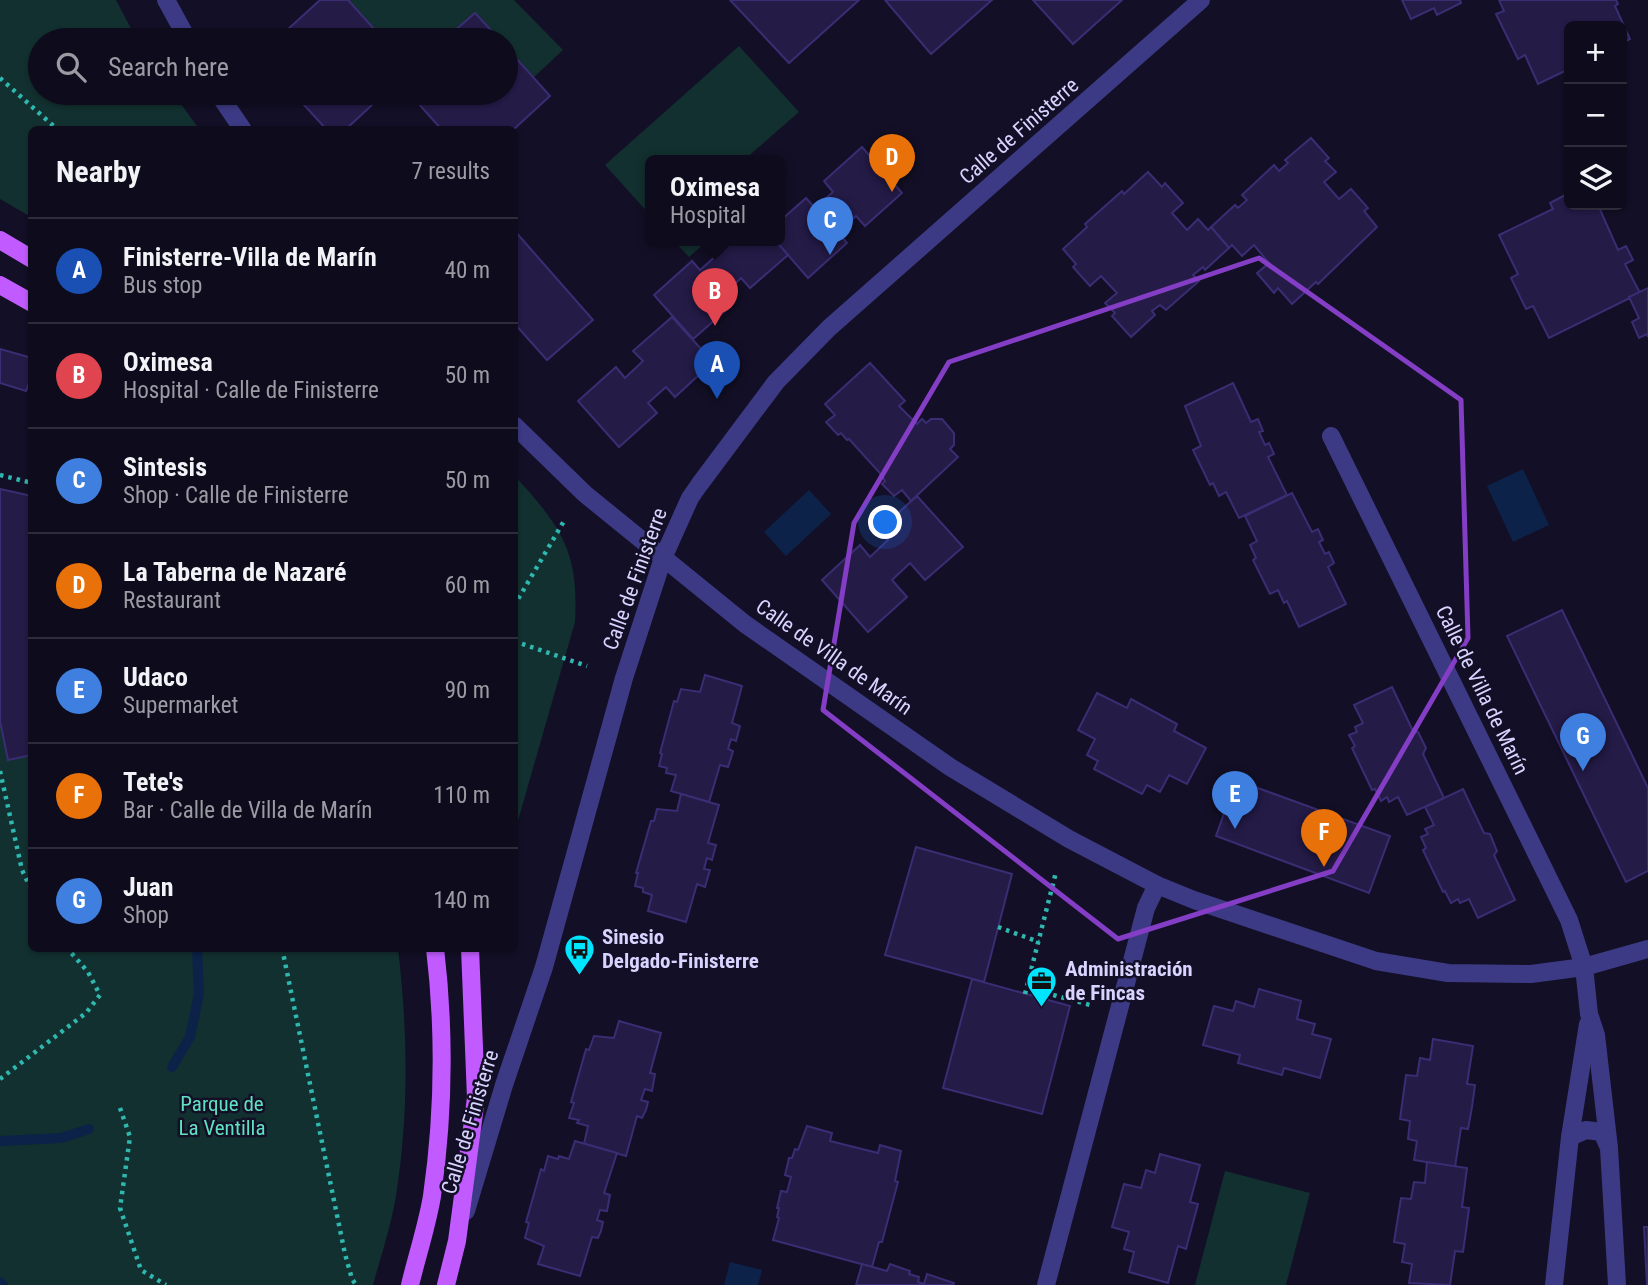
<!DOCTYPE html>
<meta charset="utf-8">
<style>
body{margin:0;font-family:"Roboto Condensed",sans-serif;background:#1c1929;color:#f1f3f6}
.controls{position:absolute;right:21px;top:21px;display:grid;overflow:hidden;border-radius:10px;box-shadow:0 2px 5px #0004}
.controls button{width:63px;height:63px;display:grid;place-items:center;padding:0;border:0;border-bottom:2px solid #2e2b3b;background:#0e0b1c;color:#f1f3f6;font:35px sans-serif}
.you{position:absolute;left:886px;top:523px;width:24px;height:24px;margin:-18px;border:5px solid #fff;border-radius:50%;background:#1a73e8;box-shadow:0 0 0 10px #1a73e833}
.badge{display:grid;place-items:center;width:46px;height:46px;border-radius:50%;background:#db2777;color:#fff;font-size:23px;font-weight:700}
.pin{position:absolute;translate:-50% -58px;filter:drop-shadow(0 2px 4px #0008)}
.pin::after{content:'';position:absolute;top:37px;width:24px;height:21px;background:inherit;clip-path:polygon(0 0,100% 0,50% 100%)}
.popup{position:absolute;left:645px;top:155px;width:140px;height:91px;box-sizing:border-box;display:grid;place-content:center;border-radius:10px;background:#0e0b1c;filter:drop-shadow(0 2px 5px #0005);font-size:23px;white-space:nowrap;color:#9b9ba3}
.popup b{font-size:26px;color:#f1f3f6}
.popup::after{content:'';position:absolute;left:50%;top:100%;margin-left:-14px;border:14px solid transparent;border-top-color:#0e0b1c}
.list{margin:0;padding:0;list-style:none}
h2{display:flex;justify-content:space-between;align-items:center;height:91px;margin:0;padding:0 28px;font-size:30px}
h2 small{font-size:23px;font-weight:400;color:#9b9ba3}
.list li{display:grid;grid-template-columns:46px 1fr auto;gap:21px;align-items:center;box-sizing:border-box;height:105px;padding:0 28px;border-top:2px solid #2e2b3b}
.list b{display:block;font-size:26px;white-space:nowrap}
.list p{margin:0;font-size:23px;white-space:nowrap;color:#9b9ba3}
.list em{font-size:23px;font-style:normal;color:#9b9ba3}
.icon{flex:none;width:38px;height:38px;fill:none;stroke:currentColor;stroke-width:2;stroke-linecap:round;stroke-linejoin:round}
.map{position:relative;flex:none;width:1648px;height:1285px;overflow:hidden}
.search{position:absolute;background:#0e0b1c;box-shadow:0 2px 5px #0004;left:28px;top:28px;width:490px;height:77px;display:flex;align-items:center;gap:18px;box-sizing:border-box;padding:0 24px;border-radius:38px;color:#9b9ba3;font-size:26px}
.panel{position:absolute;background:#0e0b1c;box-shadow:0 2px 5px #0004;left:28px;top:126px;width:490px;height:826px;border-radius:10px}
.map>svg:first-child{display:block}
.green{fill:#12302f}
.water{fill:#0c2248}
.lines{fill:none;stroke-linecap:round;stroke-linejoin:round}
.stream{stroke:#0c2248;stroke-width:10}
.building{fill:#241b47;stroke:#3b2d73;stroke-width:2}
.path{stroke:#2fb8b0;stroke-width:4.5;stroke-dasharray:3.5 5;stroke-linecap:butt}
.minor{stroke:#3d3a85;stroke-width:18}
.major{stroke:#c25bff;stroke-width:18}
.marked{fill:none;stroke:#843dc5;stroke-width:5;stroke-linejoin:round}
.labels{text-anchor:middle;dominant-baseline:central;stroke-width:5;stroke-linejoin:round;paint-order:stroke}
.street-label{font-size:21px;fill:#d9d4ff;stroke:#130f26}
.poi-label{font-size:21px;font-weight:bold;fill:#d9d4ff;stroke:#130f26;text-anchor:start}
.park-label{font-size:21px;fill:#5fe0c0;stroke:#130f26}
</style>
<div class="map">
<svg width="1648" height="1285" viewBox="0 0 1648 1285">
<rect width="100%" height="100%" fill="#130f26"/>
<g class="green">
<polygon points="0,0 116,0 137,40 40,40 40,93 173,93 199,129 32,130 31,217 0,199"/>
<polygon points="348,0 514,0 563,50 533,78 506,47 506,40 500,40 475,13 444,40 384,40"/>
<polygon points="739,46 799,112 744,160 650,160 650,215 605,165"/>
<polygon points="673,240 708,240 689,257"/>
<path d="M 515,476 C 561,527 579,551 575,622 L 515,831 Z"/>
<path d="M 0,721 L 8,760 L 31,755 L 32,948 L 398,949 C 408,1031 409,1114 396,1196 C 391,1226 381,1256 373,1285 L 0,1285 Z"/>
<polygon points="1225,1171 1310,1193 1286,1285 1195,1285"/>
</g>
<g class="water">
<polygon points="1523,469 1549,525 1513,542 1487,486"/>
<polygon points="809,490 831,514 786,556 764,532"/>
<polygon points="730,1262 762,1270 758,1285 724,1285"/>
</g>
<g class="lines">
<g class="stream">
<polyline points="172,1067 190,1037 199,994 197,948"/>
<polyline points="0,1141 61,1138 89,1129"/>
<polyline points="0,1282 3,1285"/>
</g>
</g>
<g class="building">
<polygon points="320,0 348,0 384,40 276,40"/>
<polygon points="730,0 859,0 789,63"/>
<polygon points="885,0 992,0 931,54"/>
<polygon points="1033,0 1122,0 1073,44"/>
<polygon points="1402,0 1460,0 1461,3 1437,15 1434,8 1411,19"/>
<polygon points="1499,0 1616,0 1618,4 1615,6 1630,39 1622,43 1622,26 1569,26 1569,69 1538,84 1525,55 1518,59 1496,14 1504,11"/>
<polygon points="475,13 500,40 444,40"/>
<polygon points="506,47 550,96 513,130 442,130 409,93 506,93"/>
<polygon points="293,93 385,93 345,130 327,130"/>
<polygon points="1311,138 1329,158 1325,161 1336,172 1324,182 1339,199 1351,189 1368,208 1364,211 1377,227 1318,284 1316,282 1292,304 1278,288 1274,293 1257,273 1269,263 1254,245 1242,256 1232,245 1229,248 1211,227 1235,205 1238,208 1247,200 1242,195 1274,165 1279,171 1288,163 1285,160"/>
<polygon points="862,147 902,193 865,226 856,216 838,232 847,243 808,278 775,240 780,240 780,221 806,198 815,208 833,192 824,181"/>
<polygon points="1148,172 1162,187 1165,183 1183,203 1172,213 1187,230 1198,219 1208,230 1211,227 1229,248 1205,270 1203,267 1193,275 1199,281 1166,310 1160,305 1152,311 1155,315 1131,337 1112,316 1115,313 1105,303 1117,293 1101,276 1090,286 1073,267 1076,264 1063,249 1087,227 1085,224 1122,191 1124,194"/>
<polygon points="1569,193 1569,205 1598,205 1618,250 1626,246 1633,260 1625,264 1640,293 1549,338 1533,306 1526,309 1511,278 1518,274 1499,235 1553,209 1550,203"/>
<polygon points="514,230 593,320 547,360 514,323"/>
<polygon points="713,240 775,240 788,255 750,288 741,278 723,295 732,305 693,339 654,295 692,261 700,270 718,254 709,244"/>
<polygon points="1648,288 1648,337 1647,334 1639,338 1632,322 1639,318 1629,297"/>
<polygon points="672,317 713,362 675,397 666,387 648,403 657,413 619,447 578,401 616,367 625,378 643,361 633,351"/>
<polygon points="0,349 32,358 32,374 26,391 0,383"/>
<polygon points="870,363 905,401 899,406 917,424 922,419 926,423 931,419 942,419 954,433 954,445 950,449 958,457 911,501 902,490 894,496 882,484 885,481 879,472 849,439 847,440 841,433 838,435 826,422 835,415 825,404"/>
<polygon points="1233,383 1251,422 1258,419 1263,431 1259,432 1265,445 1269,443 1274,454 1268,457 1287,495 1239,518 1226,492 1219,496 1213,483 1210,485 1193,450 1201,446 1185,406"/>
<polygon points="0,489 32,496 32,755 8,760 0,721"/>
<polygon points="1292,493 1312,532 1318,529 1323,540 1319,542 1325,554 1329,552 1334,563 1328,567 1346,604 1299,627 1287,601 1284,603 1278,590 1270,594 1253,560 1256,558 1250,545 1257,541 1245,516"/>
<polygon points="917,496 963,547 925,580 910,563 892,580 907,597 868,632 822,580 860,545 870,557 888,540 879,530"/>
<polygon points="1562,610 1648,788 1648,871 1626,882 1507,636"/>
<polygon points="705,675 742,686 732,723 740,726 736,741 731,739 728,749 733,751 731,758 728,767 720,765 709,802 671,791 676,775 666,773 667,768 659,766 662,754 660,753 674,701 677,702 681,689 700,692"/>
<polygon points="1392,687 1413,731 1418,732 1426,748 1423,754 1444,798 1407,815 1398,797 1389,802 1387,797 1381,801 1375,789 1372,790 1352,748 1355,746 1349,735 1357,732 1355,727 1363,723 1354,705"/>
<polygon points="1097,693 1127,708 1131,699 1177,724 1174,731 1206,748 1187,784 1169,775 1160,792 1147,785 1142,794 1094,769 1098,761 1087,755 1095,739 1078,730"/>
<polygon points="1236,780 1390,836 1369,893 1216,836"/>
<polygon points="1463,789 1484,833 1490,834 1497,851 1494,855 1515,900 1478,918 1469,899 1460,903 1458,899 1451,903 1445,891 1443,892 1423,850 1426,848 1421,837 1428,834 1425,829 1434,825 1425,807"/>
<polygon points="681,794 719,805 708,843 716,845 712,860 707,858 704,869 710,870 705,887 697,884 686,922 648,911 652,895 643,892 643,888 635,886 638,873 636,873 651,821 654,821 657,809 677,811"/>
<polygon points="916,847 1012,874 984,982 885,955"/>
<polygon points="972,979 1070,1006 1042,1114 943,1088"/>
<polygon points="1259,989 1301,1001 1297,1019 1315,1024 1312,1034 1331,1039 1320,1078 1284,1068 1282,1075 1238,1063 1240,1055 1203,1045 1214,1006 1233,1011 1236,1001 1254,1007"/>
<polygon points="619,1021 661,1033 650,1073 655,1074 652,1091 645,1089 641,1100 648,1102 646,1110 642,1118 637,1116 626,1156 584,1144 588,1126 577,1123 579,1120 569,1118 574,1103 571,1102 586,1049 589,1050 594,1036 614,1038"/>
<polygon points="1433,1039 1473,1046 1467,1084 1475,1085 1472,1107 1468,1129 1461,1128 1455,1167 1414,1160 1417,1141 1408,1139 1410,1121 1400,1119 1406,1075 1417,1076 1420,1058 1430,1060"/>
<polygon points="807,1126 832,1133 830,1141 878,1153 880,1145 901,1151 895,1181 898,1182 882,1242 879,1242 872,1267 773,1240 779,1218 777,1217 779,1208 777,1208 781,1191 787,1192 791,1177 785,1175 789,1158 792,1158 795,1149 798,1150"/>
<polygon points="575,1141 617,1153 604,1193 610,1195 607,1211 600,1210 597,1220 603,1222 601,1231 598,1238 592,1237 580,1276 538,1264 544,1246 525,1238 529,1223 526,1222 541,1169 544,1171 548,1156 558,1159 559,1156 569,1159"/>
<polygon points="1160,1154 1200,1165 1190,1202 1198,1204 1186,1249 1178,1246 1168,1283 1129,1272 1134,1252 1124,1249 1129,1232 1112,1227 1124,1184 1141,1188 1146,1170 1155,1173"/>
<polygon points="1427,1162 1467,1168 1462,1207 1469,1208 1466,1231 1463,1252 1455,1251 1450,1285 1409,1283 1412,1264 1402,1262 1405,1244 1394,1242 1401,1198 1411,1199 1414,1182 1425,1183"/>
<polygon points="1644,1227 1648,1227 1648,1285 1647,1285"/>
<polygon points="862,1264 887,1271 890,1264 910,1271 909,1274 919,1277 918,1282 924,1284 927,1274 954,1283 953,1285 856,1285"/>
</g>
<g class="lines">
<g class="path">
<polyline points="0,78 58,130"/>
<polyline points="0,475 32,483"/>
<polyline points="514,606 564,521"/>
<polyline points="514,641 587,666"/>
<polyline points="0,771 22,870 32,891"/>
<polyline points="998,927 1039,942"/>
<polyline points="282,948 345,1254 352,1279 356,1285"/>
<polyline points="1025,994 1056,872"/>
<polyline points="1040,997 1042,992 1090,1005"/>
<polyline points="0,1079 86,1013 100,995 88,972 67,948"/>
<polyline points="120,1108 130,1137 120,1208 141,1270 166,1285"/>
</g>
<g class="minor">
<polyline points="166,0 188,40"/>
<polyline points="218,93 243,130"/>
<polyline points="514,425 585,494 745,624 950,767 1069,839 1157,885 1194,900 1376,961 1448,973 1531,974 1584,967 1648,949"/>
<polyline points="1331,436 1569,920 1584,967 1589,1014 1596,1035 1609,1148 1617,1285"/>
<polyline points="1570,1137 1586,1130 1602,1132 1609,1148"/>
<polyline points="466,1211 504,1085 544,967 624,678 663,558 690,498 699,485 776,382 829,328 1201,0"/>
<polyline points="1046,1285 1146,908 1157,885"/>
<polyline points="1554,1285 1570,1137 1588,1024"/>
</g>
<g class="major">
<polyline points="0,240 32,259"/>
<polyline points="0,285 32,303"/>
<path d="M 410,1285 C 417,1256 427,1226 432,1196 C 444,1112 445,1032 435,948"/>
<polyline points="446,1285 457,1241 476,1098 470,948"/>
</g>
</g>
<path class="marked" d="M 1259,258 L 1461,400 L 1468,638 L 1333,871 L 1118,939 L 823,710 L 854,523 L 949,362 Z"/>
<defs>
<symbol id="bus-pin" viewBox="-11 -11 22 30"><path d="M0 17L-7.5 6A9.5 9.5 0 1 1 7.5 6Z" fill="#00e5ff" stroke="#130f26"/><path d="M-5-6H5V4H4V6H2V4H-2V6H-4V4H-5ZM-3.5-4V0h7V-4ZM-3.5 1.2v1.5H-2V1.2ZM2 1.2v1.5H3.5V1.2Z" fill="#111"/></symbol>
<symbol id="office-pin" viewBox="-11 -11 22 30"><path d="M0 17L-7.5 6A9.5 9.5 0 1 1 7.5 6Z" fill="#00e5ff" stroke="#130f26"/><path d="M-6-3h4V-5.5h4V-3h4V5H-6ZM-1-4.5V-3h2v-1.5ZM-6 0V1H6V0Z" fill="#111"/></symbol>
</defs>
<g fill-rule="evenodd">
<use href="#bus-pin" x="562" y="932" width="35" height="47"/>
<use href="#office-pin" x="1024" y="964" width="35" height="47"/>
</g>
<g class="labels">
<g class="street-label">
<text transform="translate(1019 131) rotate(-41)">Calle de Finisterre</text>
<text transform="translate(635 579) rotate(-70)">Calle de Finisterre</text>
<text transform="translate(834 657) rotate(35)">Calle de Villa de Marín</text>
<text transform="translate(1482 690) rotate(64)">Calle de Villa de Marín</text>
<text transform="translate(470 1122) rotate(-73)">Calle de Finisterre</text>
</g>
<g class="poi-label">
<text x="602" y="937">Sinesio<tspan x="602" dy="24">Delgado-Finisterre</tspan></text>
<text x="1065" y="969">Administración<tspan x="1065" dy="24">de Fincas</tspan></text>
</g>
<g class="park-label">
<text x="222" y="1104">Parque de<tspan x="222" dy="24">La Ventilla</tspan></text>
</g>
</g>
</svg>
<div class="controls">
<button>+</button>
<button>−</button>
<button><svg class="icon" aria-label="layers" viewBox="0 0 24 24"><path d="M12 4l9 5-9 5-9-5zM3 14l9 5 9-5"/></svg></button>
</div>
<div class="you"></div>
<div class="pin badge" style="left:717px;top:399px;background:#1a4fb4">A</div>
<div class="pin badge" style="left:715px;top:326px;background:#e0444e">B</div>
<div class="popup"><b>Oximesa</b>Hospital</div>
<div class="pin badge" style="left:830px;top:255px;background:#3f7fe0">C</div>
<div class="pin badge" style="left:892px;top:192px;background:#e8710a">D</div>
<div class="pin badge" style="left:1235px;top:829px;background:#3f7fe0">E</div>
<div class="pin badge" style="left:1324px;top:867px;background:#e8710a">F</div>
<div class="pin badge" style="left:1583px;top:771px;background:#3f7fe0">G</div>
<div class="search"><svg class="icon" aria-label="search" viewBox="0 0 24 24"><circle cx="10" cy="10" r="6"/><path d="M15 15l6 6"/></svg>Search here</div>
<section class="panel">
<h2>Nearby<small>7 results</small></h2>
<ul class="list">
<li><span class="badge" style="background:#1a4fb4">A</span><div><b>Finisterre-Villa de Marín</b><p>Bus stop</p></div><em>40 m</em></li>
<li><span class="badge" style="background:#e0444e">B</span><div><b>Oximesa</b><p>Hospital · Calle de Finisterre</p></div><em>50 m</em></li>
<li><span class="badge" style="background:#3f7fe0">C</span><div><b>Sintesis</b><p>Shop · Calle de Finisterre</p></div><em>50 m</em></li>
<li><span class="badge" style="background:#e8710a">D</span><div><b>La Taberna de Nazaré</b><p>Restaurant</p></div><em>60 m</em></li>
<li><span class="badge" style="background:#3f7fe0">E</span><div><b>Udaco</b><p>Supermarket</p></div><em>90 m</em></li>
<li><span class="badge" style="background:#e8710a">F</span><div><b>Tete's</b><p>Bar · Calle de Villa de Marín</p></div><em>110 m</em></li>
<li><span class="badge" style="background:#3f7fe0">G</span><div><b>Juan</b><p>Shop</p></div><em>140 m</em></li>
</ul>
</section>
</div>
